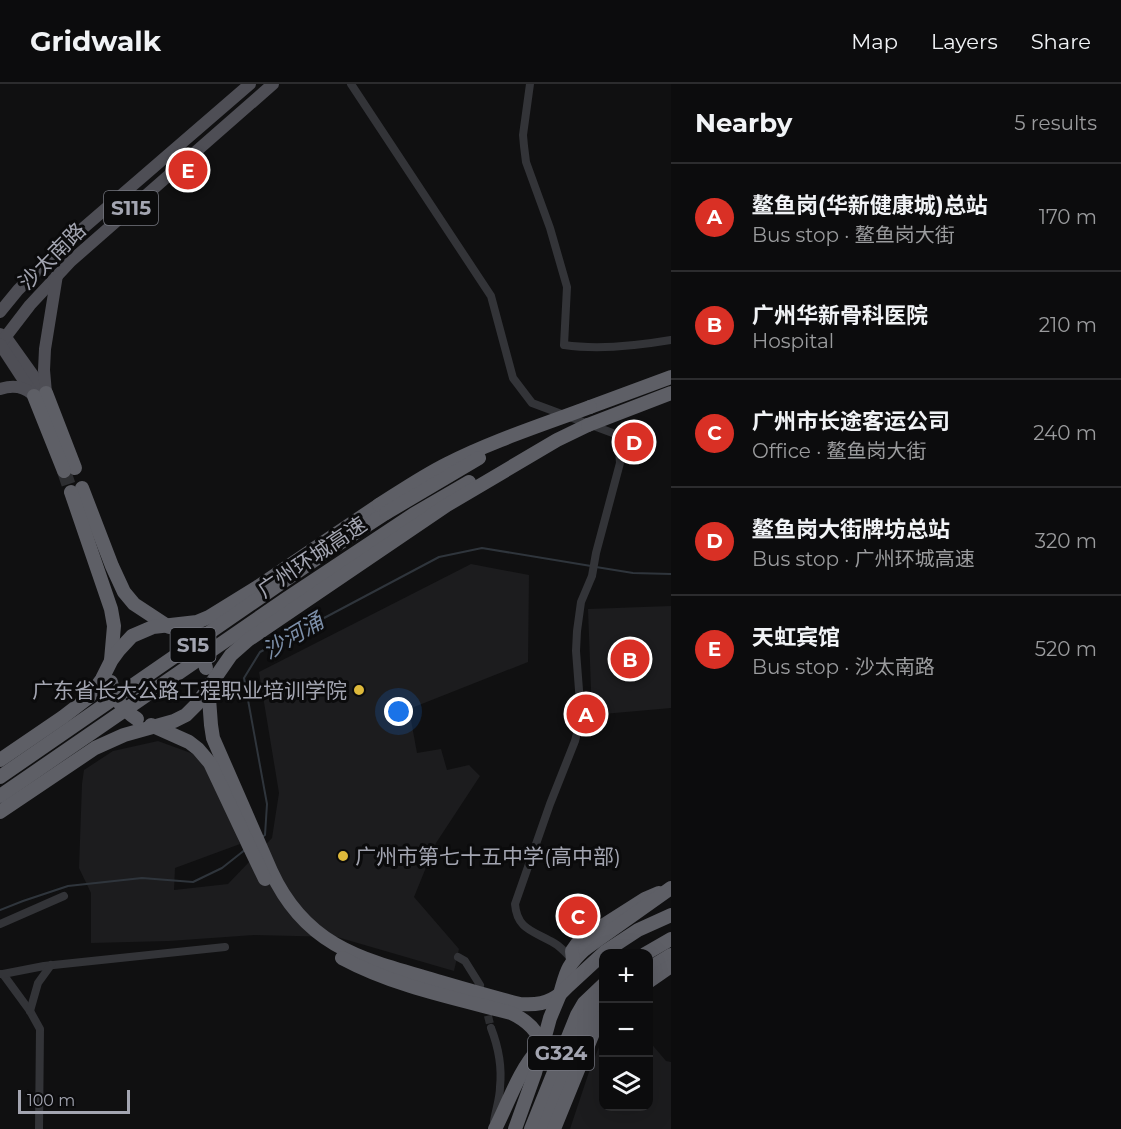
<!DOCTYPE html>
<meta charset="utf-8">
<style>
body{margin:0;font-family:Montserrat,"Noto Sans SC",sans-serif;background:#151516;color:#f1f3f6}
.controls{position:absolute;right:18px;bottom:18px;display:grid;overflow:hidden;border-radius:12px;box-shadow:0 6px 24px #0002}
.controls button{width:54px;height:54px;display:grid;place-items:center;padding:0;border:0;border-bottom:2px solid #2c2c2e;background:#0c0c0d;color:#f1f3f6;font:30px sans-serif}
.scale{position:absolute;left:18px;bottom:15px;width:112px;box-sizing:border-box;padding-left:6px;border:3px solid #a3a5b1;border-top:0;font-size:16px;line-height:21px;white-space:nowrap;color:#a3a5b1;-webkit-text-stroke:4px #0b0b0c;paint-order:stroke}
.you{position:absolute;left:399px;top:628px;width:21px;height:21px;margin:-15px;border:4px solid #fff;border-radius:50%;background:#1a73e8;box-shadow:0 0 0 9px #1a73e833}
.badge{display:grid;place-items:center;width:39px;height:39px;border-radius:50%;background:#d93025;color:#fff;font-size:20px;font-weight:700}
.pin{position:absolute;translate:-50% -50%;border:3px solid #fff;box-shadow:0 2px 6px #0006}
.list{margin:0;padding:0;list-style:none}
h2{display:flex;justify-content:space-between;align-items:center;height:78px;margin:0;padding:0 24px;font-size:26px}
h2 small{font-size:20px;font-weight:400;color:#9a9b9d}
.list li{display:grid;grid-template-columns:39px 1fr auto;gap:18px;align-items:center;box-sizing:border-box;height:108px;padding:0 24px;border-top:2px solid #2c2c2e}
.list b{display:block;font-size:22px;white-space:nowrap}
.list p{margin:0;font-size:20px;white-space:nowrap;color:#9a9b9d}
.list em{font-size:20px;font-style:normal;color:#9a9b9d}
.icon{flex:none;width:33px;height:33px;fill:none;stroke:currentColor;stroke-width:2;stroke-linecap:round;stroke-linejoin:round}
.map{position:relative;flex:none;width:671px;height:1045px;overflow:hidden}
header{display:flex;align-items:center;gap:36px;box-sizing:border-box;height:84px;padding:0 30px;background:#0c0c0d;border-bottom:2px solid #2c2c2e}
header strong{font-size:28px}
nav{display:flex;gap:33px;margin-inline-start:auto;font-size:21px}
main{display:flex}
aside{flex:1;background:#0c0c0d}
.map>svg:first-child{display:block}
.built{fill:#1c1c1e}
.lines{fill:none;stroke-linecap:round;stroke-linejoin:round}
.stream{stroke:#2f353c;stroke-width:2}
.street-tunnel{stroke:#2d2e31;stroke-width:8;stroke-dasharray:8 4;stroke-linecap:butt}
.highway-tunnel{stroke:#2d2e31;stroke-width:14;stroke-dasharray:14 7;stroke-linecap:butt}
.street{stroke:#333438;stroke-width:8}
.primary{stroke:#4e4e55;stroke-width:12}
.highway{stroke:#5e5f66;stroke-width:14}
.highway-bridge{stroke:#5e5f66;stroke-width:14}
.poi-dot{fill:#deb93b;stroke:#0b0b0c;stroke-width:2}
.labels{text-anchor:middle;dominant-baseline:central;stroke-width:6;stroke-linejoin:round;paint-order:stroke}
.shield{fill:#0b0b0c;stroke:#757780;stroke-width:1.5}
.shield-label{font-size:20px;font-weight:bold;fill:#a3a5b1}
.street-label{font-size:21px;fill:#a3a5b1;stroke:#0b0b0c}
.poi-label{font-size:21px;fill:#a3a5b1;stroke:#0b0b0c;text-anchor:end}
.water-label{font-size:22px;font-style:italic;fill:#7c8fa9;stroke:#0b0b0c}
</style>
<header>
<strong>Gridwalk</strong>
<nav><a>Map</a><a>Layers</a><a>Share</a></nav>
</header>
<main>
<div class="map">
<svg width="671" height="1045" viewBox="0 0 671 1045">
<rect width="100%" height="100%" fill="#101011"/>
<g class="built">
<polygon points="471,480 529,491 528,578 409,625 417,669 441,665 447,686 469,681 480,692 436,759 414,813 459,865 454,887 337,853 254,851 169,857 91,859 91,809 79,784 82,700 84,686 113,667 158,657 199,672 226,722 240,760 175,784 174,806 228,800 272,754 279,709 259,588"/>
<polygon points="671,522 671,624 592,631 588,525"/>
<polygon points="603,953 604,1022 648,1022 649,957 666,977 671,978 671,1045 570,1045 590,985"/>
</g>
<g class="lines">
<g class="stream">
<polyline points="596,483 633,489 671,490"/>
<polyline points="262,753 265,751 267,720 244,594 260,568 439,473 482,464 591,482"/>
<polyline points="0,826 23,817 68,802 142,794 193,798 222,784 246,765"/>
</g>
<polyline class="street-tunnel" points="485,920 491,944"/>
<polyline class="highway-tunnel" points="64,387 71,408"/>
<g class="street">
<path d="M 351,0 L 491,212 L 513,294 L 532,319 L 618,351 L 620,379 L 596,469 L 592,492 L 581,518 L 577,547 L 576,567 L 580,619 L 578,645 L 575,657 L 550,720 L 515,820 C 517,846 534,847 554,859 C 561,863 566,869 572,875"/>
<path d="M 530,0 L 523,51 L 524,62 L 526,78 L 550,144 L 567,203 L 564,261 C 599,266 636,262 671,256"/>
<polyline points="0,840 64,812"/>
<polyline points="458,873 465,877 480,901"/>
<polyline points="1,890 3,890 30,927 40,945 39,1045"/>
<polyline points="3,890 44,882 225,863"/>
<polyline points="30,927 38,899 51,881"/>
<path d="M 491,944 C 498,962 502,984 500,1003 C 500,1014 496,1025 494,1037"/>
</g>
<g class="primary">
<polyline points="0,228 18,206 59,165 250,0"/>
<polyline points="0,250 5,252 45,308"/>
<polyline points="0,260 30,221 71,177 273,0"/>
<polyline points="0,260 34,312"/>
<path d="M 0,305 C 12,301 23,302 32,310"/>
<polyline points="46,309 44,286 45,265 57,191"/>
</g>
<g class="highway">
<polyline points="46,309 75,384"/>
<polyline points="34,312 64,387"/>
<polyline points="590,323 671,293"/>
<polyline points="82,404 112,482 124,508 134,520 169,543"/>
<polyline points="71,408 111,525 114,542 111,576"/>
<path d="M 208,601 L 211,641 L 213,654 L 271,787 C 304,859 356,874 427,894 C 458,903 488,912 520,920 C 535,921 548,920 560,910 C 567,886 566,883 585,865"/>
<polyline points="151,641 189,658 198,665 210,679 252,768 265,795"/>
<polyline points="0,676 63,633 89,613 102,595 111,577 119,566 132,552 153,543 197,538 209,533 256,504 379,421"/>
<polyline points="0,693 323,470 386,429"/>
<polyline points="0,712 286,515 414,430 469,398"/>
<polyline points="0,728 95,664 124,651 174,637 186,631 197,620 231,571 248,556 447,421 557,356 588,341"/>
<polyline points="645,870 671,855"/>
<path d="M 342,874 C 394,902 454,914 511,929 C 526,936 538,946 542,962"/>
<polyline points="573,876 572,867 579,857 645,815 659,809"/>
<polyline points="648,885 671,871"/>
<polyline points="648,898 671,882"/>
<path d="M 495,1045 C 508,1020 519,986 538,966"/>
<polyline points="515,1045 535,989 550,934 560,910 568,902 606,867 638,846 671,831"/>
<polyline points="531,1045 577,931 584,919 604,900"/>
<polyline points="544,1045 583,944 590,929 604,910"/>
<polyline points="554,1045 593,949 604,931"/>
</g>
<g class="highway-bridge">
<polyline points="588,341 671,309"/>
<path d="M 379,421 C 401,407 423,392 447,380 C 492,357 542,341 590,323"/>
<polyline points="386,429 479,374"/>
<path d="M 179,549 C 193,556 202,568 206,584"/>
<path d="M 111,598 C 114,615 123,626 137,635"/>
<polyline points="585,865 671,804"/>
</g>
</g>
<g class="poi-dot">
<circle cx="359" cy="606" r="6"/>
<circle cx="343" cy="772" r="6"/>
</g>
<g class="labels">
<g class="shield">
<rect x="104" y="107" width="54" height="34" rx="4.5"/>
<rect x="170.5" y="544" width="45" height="34" rx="4.5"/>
<rect x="528" y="952" width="66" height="34" rx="4.5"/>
</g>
<g class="shield-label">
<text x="131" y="124">S115</text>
<text x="193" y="561">S15</text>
<text x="561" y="969">G324</text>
</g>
<g class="street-label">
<text transform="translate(52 172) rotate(-45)">沙太南路</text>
<text transform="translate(312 473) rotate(-34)">广州环城高速</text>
</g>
<g class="poi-label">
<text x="347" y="606">广东省长大公路工程职业培训学院</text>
<text x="355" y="772" text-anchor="start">广州市第七十五中学(高中部)</text>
</g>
<g class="water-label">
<text transform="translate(293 552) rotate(-31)">沙河涌</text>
</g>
</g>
</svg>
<div class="controls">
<button>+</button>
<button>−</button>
<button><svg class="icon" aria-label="layers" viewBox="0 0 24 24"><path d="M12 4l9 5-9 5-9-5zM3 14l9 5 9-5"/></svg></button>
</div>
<div class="scale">100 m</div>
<div class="you"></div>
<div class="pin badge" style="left:586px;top:630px">A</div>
<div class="pin badge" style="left:630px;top:575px">B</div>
<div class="pin badge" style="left:578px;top:832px">C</div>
<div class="pin badge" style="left:634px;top:358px">D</div>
<div class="pin badge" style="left:188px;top:86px">E</div>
</div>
<aside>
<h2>Nearby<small>5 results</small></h2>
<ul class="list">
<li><span class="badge">A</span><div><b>鳌鱼岗(华新健康城)总站</b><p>Bus stop · 鳌鱼岗大街</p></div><em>170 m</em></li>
<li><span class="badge">B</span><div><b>广州华新骨科医院</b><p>Hospital</p></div><em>210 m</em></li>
<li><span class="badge">C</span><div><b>广州市长途客运公司</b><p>Office · 鳌鱼岗大街</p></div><em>240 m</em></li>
<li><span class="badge">D</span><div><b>鳌鱼岗大街牌坊总站</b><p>Bus stop · 广州环城高速</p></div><em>320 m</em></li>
<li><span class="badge">E</span><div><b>天虹宾馆</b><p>Bus stop · 沙太南路</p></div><em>520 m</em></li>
</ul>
</aside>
</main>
